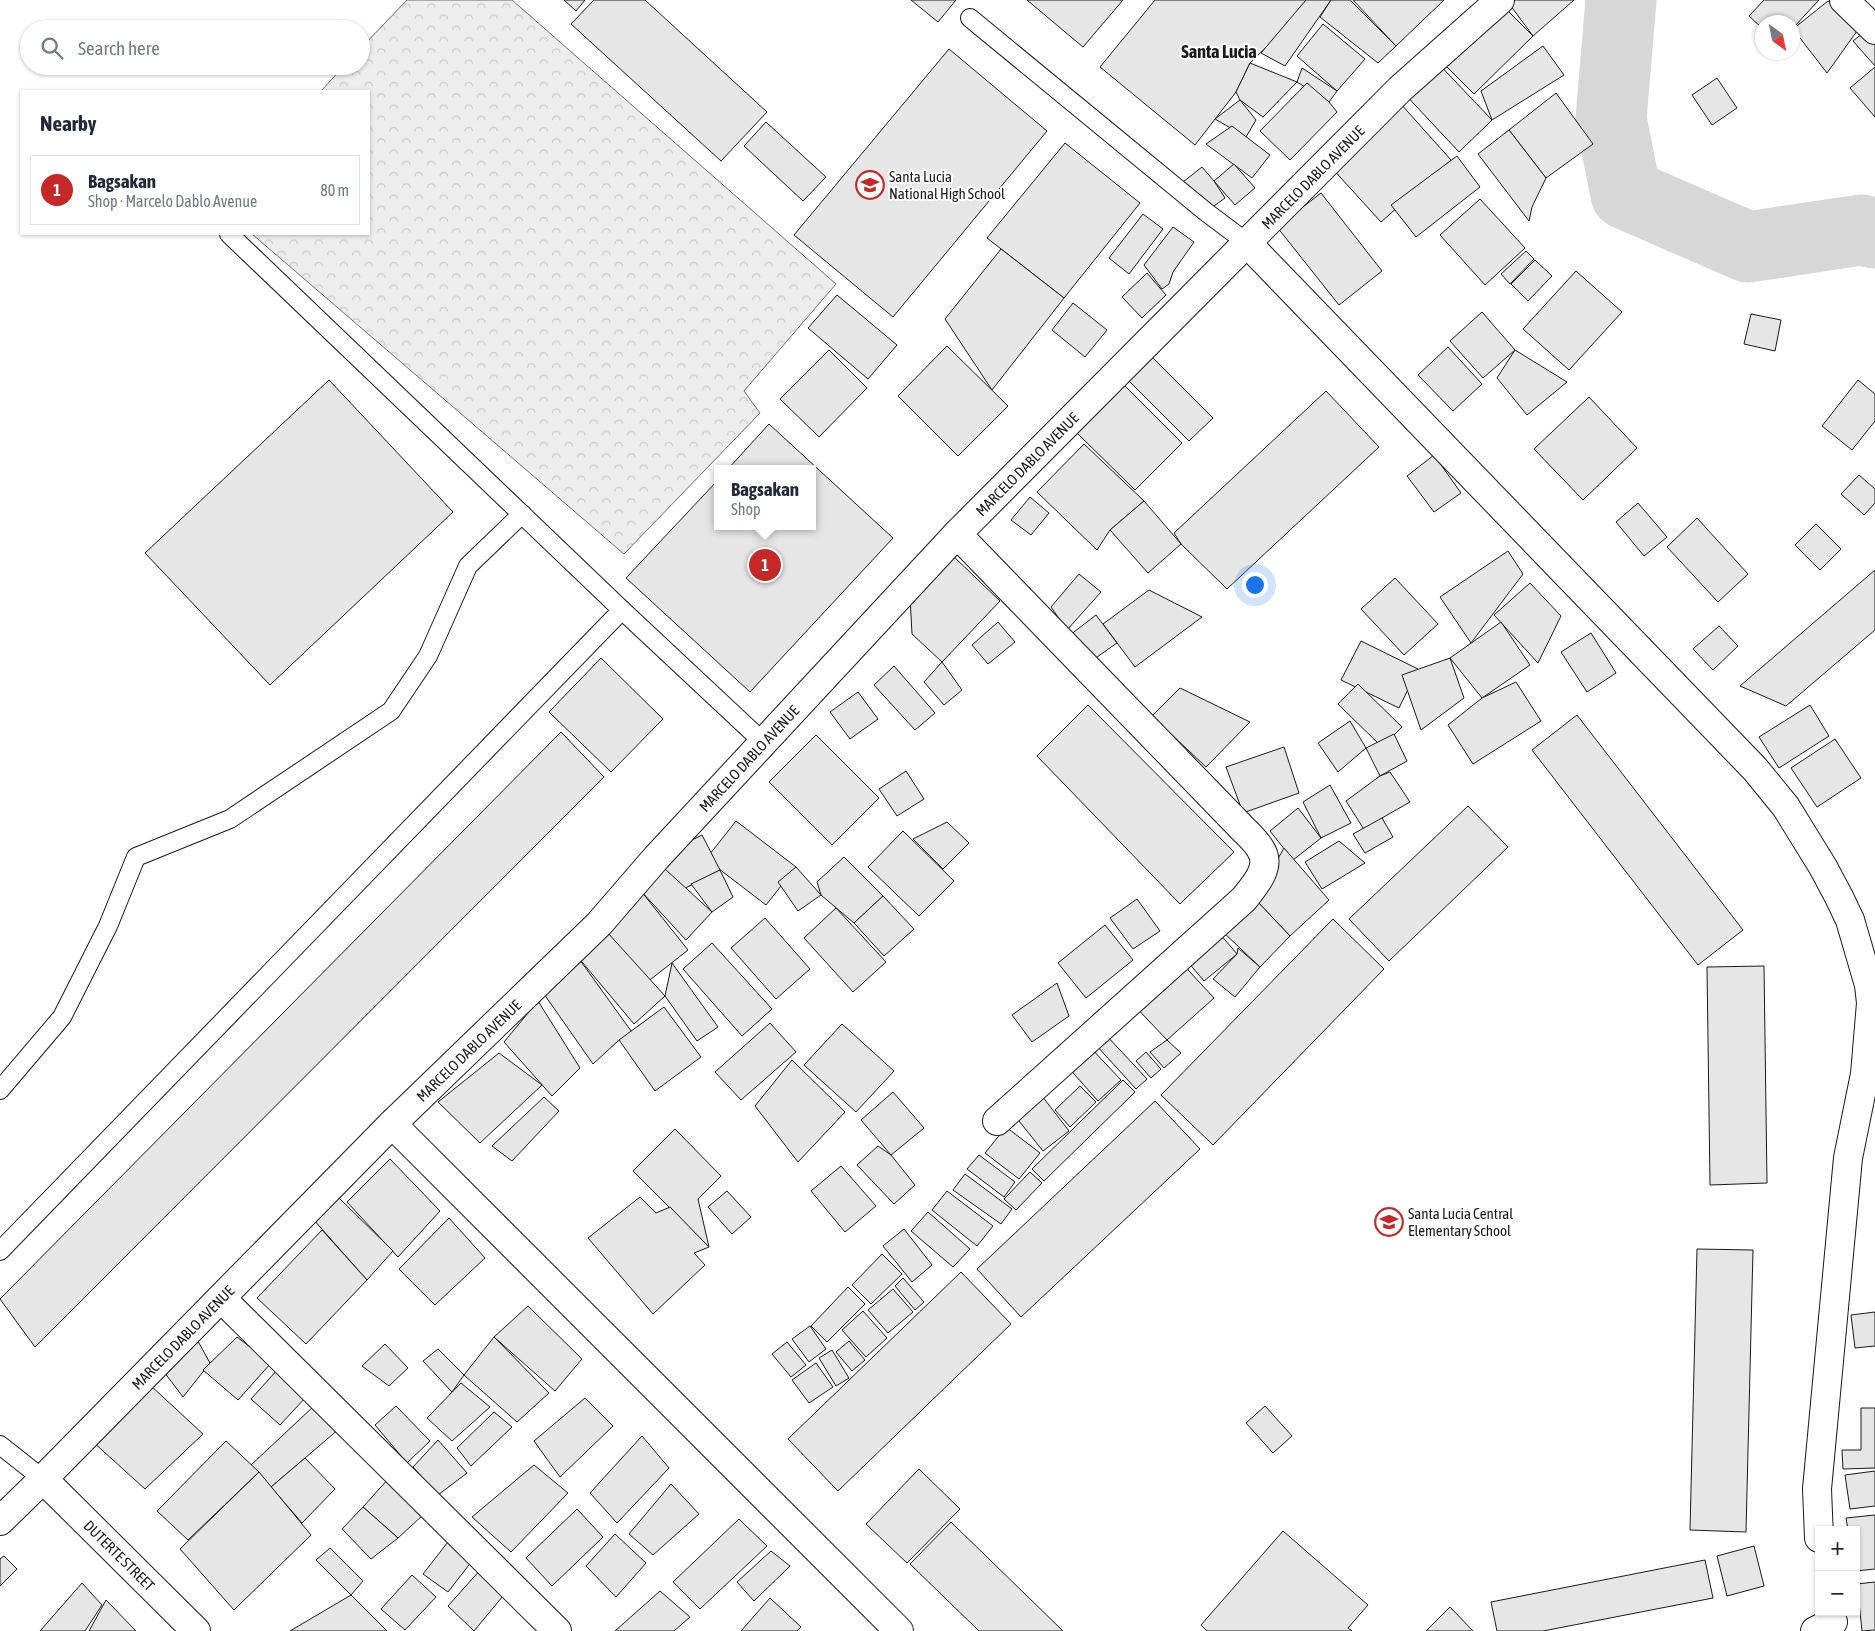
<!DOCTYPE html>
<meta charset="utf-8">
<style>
body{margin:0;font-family:"Asap Condensed",sans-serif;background:#f2f2f3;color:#1f2937}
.controls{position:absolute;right:15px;bottom:15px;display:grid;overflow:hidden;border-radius:0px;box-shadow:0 1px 4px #0004}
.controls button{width:45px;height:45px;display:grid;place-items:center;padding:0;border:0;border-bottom:1px solid #e0e1e3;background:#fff;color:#1f2937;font:25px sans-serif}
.compass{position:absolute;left:1755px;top:15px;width:45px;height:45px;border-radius:50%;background:#fff;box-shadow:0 1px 4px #0004;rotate:147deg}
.you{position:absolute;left:1254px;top:584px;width:18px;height:18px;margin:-12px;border:4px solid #fff;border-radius:50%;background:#1a73e8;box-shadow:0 0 0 8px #1a73e833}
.badge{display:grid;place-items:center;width:32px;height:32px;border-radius:50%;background:#c62828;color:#fff;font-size:16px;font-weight:700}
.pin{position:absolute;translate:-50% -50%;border:2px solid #fff;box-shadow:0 1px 5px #0006}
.popup{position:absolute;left:714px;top:465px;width:102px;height:65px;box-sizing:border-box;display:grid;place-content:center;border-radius:0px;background:#fff;filter:drop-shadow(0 1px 4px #0005);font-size:16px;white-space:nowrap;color:#747a83}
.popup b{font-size:19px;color:#1f2937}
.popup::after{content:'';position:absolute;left:50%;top:100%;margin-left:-10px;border:10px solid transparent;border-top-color:#fff}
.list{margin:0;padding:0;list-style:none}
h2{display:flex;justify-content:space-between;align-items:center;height:65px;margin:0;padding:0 20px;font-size:21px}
h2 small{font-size:16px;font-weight:400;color:#747a83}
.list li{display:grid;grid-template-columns:32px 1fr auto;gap:15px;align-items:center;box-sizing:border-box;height:70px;margin:0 10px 10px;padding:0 10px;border:1px solid #e0e1e3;border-radius:0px}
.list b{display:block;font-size:19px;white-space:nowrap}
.list p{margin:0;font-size:16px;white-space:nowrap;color:#747a83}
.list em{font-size:16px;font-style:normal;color:#747a83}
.icon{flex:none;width:28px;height:28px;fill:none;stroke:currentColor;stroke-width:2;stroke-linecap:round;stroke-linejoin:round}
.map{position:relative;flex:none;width:1875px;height:1631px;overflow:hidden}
.search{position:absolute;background:#fff;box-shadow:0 1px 4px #0004;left:20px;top:20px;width:350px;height:55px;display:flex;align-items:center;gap:12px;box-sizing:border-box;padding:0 18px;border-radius:28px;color:#747a83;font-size:19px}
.panel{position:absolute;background:#fff;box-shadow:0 1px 4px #0004;left:20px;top:90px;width:350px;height:145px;border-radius:0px}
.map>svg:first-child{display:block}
.forest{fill:url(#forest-crowns);stroke:#6a6a6a}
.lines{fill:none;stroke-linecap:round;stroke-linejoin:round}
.river{stroke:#d7d7d7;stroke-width:71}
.building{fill:#e6e6e6;stroke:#1a1a1a}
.service-casing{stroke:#1a1a1a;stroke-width:20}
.minor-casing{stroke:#1a1a1a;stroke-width:30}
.tertiary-casing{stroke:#1a1a1a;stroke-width:30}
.secondary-casing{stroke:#1a1a1a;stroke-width:30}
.service{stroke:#fff;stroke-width:18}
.minor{stroke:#fff;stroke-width:28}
.tertiary{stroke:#fff;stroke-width:28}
.secondary{stroke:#fff;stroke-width:28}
.labels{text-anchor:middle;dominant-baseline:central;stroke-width:4;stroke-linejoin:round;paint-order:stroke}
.poi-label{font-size:15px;fill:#1a1a1a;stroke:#fff;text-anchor:start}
.street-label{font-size:15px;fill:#1a1a1a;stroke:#fff}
.quarter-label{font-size:18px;font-weight:bold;fill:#1a1a1a;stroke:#fff}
</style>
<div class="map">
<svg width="1875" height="1631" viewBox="0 0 1875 1631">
<defs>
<pattern id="forest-crowns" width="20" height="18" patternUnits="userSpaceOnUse" patternTransform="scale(1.25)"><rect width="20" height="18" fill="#ededed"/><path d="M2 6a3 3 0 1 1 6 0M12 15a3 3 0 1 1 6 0" fill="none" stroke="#cbcbcb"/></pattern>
</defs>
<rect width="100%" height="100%" fill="#fff"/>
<polygon class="forest" points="407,0 512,0 836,284 744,391 760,413 624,554 252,234 369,234 369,91 321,91 344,66 361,66 361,48"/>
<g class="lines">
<polyline class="river" points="1621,0 1611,119 1626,194 1748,247 1861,230 1875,233"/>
</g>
<g class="building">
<polygon points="564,0 585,0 576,11"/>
<polygon points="594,0 645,0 767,112 721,161 571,24"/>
<polygon points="911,0 956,0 938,22"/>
<polygon points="1027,0 1123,0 1083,47"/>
<polygon points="1155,0 1305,0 1310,4 1250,63 1236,92 1195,145 1100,67"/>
<polygon points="1306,0 1331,0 1285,66 1261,53"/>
<polygon points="1331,0 1350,0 1396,46 1378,63 1320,17"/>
<polygon points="1353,0 1444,0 1396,46"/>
<polygon points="1515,0 1574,0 1533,36 1510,5"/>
<polygon points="1764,0 1819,0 1792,29 1792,22 1762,22 1762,28 1749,16"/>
<polygon points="1828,1 1862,24 1827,73 1793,29"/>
<polygon points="1502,5 1533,36 1474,94 1444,64"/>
<polygon points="1323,24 1365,59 1337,91 1297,56"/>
<polygon points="1868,29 1875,37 1875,66 1853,41"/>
<polygon points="1543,46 1564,75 1492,120 1481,91"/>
<polygon points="949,49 1047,131 893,317 794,235"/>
<polygon points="1433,58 1492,120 1459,152 1400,89"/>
<polygon points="1250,63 1297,82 1263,117 1240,100 1236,92"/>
<polygon points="1875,67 1875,117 1850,88"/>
<polygon points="1302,68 1337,91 1329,102 1297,82"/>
<polygon points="1717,78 1737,108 1712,125 1692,95"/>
<polygon points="1307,83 1329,102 1337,112 1290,160 1260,131"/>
<polygon points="1556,93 1593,144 1546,178 1509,130"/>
<polygon points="1240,100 1256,120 1246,137 1215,119"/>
<polygon points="1400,103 1451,160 1381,222 1330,166"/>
<polygon points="766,122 826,177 803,201 744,146"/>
<polygon points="1232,126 1270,155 1252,178 1206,144"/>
<polygon points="1509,130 1546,178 1532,207 1529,221 1478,154"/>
<polygon points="1065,143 1140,203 1064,298 987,238"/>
<polygon points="1457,156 1480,187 1416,237 1391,205"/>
<polygon points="1234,164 1255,188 1235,205 1214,181"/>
<polygon points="1202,167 1214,181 1225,198 1206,212 1183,182"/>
<polygon points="1321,193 1382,271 1339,305 1277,227"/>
<polygon points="1480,199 1525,248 1485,285 1440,235"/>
<polygon points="1143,214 1163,229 1129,274 1109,258"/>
<polygon points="1173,227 1194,242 1173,272 1169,284 1162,289 1144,265"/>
<polygon points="1001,249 1064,298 992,390 945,319"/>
<polygon points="1526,251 1534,259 1510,284 1501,274"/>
<polygon points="1535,260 1552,276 1528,301 1511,284"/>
<polygon points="1576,271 1622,312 1569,370 1523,329"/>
<polygon points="1147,273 1166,295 1142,318 1122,297"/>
<polygon points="837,295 897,345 868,379 808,328"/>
<polygon points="1073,303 1107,330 1085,357 1052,330"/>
<polygon points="1482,312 1515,350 1483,378 1450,341"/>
<polygon points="1751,314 1781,320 1775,351 1744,344"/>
<polygon points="947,346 1008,406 958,456 898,396"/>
<polygon points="1448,347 1482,384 1453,411 1418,375"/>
<polygon points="829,350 867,388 819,437 780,399"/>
<polygon points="1515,350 1567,382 1527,415 1497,378"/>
<polygon points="1151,356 1213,418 1189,441 1128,380"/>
<polygon points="329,380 453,512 270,685 145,553"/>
<polygon points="1858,380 1875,394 1875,421 1852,450 1822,426"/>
<polygon points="1121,382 1182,443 1135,490 1074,430"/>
<polygon points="1326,391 1379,447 1227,589 1181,544 1174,533"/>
<polygon points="1589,397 1637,448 1583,500 1534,449"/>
<polygon points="769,424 893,538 750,692 626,578 718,480 718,526 812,526 812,469 728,469"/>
<polygon points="1084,444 1144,501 1110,530 1097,550 1037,492"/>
<polygon points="1434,455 1461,493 1434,512 1407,476"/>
<polygon points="1859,475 1875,489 1875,503 1864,515 1841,494"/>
<polygon points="1030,497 1049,513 1031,535 1011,520"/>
<polygon points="1144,501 1181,544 1148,573 1110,530"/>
<polygon points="1638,503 1667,537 1644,556 1616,522"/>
<polygon points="1697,518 1748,574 1718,602 1667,547"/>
<polygon points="1816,524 1841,549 1820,570 1795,545"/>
<polygon points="1508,551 1523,574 1471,643 1440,597"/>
<polygon points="951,554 1000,601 942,662 912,634 910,597"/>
<polygon points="1875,570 1875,630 1786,706 1740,686"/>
<polygon points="1079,574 1101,592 1067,630 1051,607"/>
<polygon points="1395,578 1438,624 1404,655 1361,609"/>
<polygon points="1530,583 1561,616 1538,663 1494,615"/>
<polygon points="1149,590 1202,617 1135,667 1103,624"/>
<polygon points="1096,615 1117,643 1090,662 1070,635"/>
<polygon points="998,622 1015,642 988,664 972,645"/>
<polygon points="1501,622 1530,665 1482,698 1450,658"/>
<polygon points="1719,626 1738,646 1713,670 1693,649"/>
<polygon points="1591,633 1616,673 1587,692 1561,652"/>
<polygon points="1361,641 1418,669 1399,708 1341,680"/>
<polygon points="601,658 663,719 611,772 549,712"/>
<polygon points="1450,658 1464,698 1421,730 1402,675"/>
<polygon points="942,662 962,690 944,705 924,682"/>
<polygon points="894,666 935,713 915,730 874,685"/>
<polygon points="1516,682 1541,721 1473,764 1448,725 1482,698"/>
<polygon points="1358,684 1402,727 1382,747 1338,704"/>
<polygon points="1180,688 1250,722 1206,767 1152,716"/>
<polygon points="858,692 878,719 850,739 830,712"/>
<polygon points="1088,705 1234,852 1180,904 1037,756"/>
<polygon points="1810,705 1829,736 1779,768 1759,737"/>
<polygon points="1577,715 1743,930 1698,965 1532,750"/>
<polygon points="1350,721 1366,748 1338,772 1318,743"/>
<polygon points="561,732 604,777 35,1347 0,1299"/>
<polygon points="1394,734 1407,761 1380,776 1366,748"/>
<polygon points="816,735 879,798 832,845 769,782"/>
<polygon points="1835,739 1861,778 1817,807 1791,768"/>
<polygon points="1284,747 1299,793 1243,813 1226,767"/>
<polygon points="906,771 924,799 897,816 879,789"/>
<polygon points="1390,772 1410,802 1382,818 1365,831 1346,801 1380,776"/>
<polygon points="1330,785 1351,823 1321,838 1303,802"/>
<polygon points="1468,806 1508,847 1389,961 1349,919"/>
<polygon points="1298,808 1321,838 1293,860 1270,831"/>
<polygon points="1382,818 1393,837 1365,853 1353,834"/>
<polygon points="736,821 796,867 766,905 706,859"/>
<polygon points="947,822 969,843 943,869 913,839"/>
<polygon points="903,831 954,881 919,916 868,867"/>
<polygon points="702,835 720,870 674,894 665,869 656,858"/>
<polygon points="1339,841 1365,863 1322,889 1305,862"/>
<polygon points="1284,848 1329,900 1290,936 1255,899"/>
<polygon points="844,857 883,896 854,923 821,895 817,882"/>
<polygon points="796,867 821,895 798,911 778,882"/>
<polygon points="665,869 712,912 686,940 641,891"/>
<polygon points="720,870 733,897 712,912 691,884"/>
<polygon points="641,891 688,950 646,983 607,932"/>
<polygon points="883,896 914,929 884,956 854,923"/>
<polygon points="1137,899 1160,931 1133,949 1110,918"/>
<polygon points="1255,899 1290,936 1260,967 1222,931"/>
<polygon points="836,908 886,962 853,992 804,938"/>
<polygon points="765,918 810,969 776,999 731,948"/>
<polygon points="1333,919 1384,969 1213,1145 1161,1095"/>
<polygon points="1105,925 1133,960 1086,998 1058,963"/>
<polygon points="1214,927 1237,954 1204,981 1182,955"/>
<polygon points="607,932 665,996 634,1024 577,956"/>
<polygon points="712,943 772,1009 742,1036 683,969"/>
<polygon points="1238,948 1260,967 1235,997 1213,979 1237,954"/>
<polygon points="577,956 634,1035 619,1040 593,1064 537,984"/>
<polygon points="1177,958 1214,998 1167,1040 1130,1001"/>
<polygon points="672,963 718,1027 697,1041 665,996"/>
<polygon points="1764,966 1767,1183 1710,1185 1707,967"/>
<polygon points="1057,983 1069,1016 1032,1042 1012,1015"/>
<polygon points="538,1001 580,1068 552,1096 504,1042"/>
<polygon points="664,1007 701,1057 655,1091 619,1040"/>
<polygon points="770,1023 796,1052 741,1100 715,1072"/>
<polygon points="842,1024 894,1071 856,1112 804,1065"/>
<polygon points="1106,1035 1147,1079 1136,1089 1096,1045"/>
<polygon points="1167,1040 1181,1053 1164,1068 1150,1052"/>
<polygon points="1089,1046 1121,1080 1098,1101 1067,1066"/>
<polygon points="1146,1052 1161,1069 1151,1078 1136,1061"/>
<polygon points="499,1053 542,1085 480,1143 438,1102"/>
<polygon points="792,1060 845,1112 798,1162 755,1106"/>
<polygon points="1123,1080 1135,1092 1044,1181 1032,1169"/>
<polygon points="1080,1086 1096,1102 1070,1127 1055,1110"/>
<polygon points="893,1092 924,1128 891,1155 861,1120"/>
<polygon points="1042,1096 1069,1131 1043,1151 1015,1116"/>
<polygon points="544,1097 559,1111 512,1161 492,1146"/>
<polygon points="1155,1101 1200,1149 1021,1317 977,1269"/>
<polygon points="1006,1127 1040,1153 1019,1179 985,1153"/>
<polygon points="675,1129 721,1176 698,1199 709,1247 633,1171"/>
<polygon points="878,1146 891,1155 915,1185 894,1204 857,1165"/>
<polygon points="979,1155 1015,1182 1004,1197 967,1169"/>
<polygon points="390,1159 440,1211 398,1257 347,1202"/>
<polygon points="841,1166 876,1206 845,1232 811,1191"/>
<polygon points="1030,1172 1042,1183 1016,1210 1004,1199"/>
<polygon points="965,1174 1012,1209 1001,1224 953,1190"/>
<polygon points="727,1191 751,1217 732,1234 708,1207"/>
<polygon points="947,1191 993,1226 977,1246 932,1210"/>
<polygon points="336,1195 393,1251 367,1280 313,1219"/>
<polygon points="640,1197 656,1213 670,1207 709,1247 694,1253 705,1265 653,1314 588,1238"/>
<polygon points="928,1212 970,1249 953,1267 911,1231"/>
<polygon points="449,1218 485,1258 435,1305 399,1269"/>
<polygon points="904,1229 932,1265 912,1282 883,1246"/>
<polygon points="322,1230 367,1280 306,1344 257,1298"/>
<polygon points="1697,1249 1753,1250 1746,1532 1690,1530"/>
<polygon points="882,1254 902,1274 871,1304 852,1285"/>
<polygon points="961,1272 1011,1324 838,1491 788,1439"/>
<polygon points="903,1278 924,1302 915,1310 895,1286"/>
<polygon points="848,1287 865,1304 827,1342 811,1326"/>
<polygon points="893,1289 913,1312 888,1333 868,1310"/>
<polygon points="528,1306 582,1359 555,1391 494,1337"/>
<polygon points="863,1311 887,1338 866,1357 842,1330"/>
<polygon points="1875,1312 1875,1346 1855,1348 1851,1315"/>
<polygon points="810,1326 826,1349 809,1362 792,1339"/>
<polygon points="194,1334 210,1363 183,1397 161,1368"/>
<polygon points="237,1337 271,1363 238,1400 203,1370"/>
<polygon points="494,1337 549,1393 517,1422 464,1375"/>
<polygon points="849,1341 865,1360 852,1371 836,1352"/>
<polygon points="787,1342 806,1365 791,1377 772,1354"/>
<polygon points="385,1344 408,1368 389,1386 362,1366"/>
<polygon points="438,1349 464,1375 452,1392 423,1361"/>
<polygon points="832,1350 849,1378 836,1386 819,1358"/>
<polygon points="816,1363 833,1387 809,1403 792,1380"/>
<polygon points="278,1369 306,1397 280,1425 251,1399"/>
<polygon points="461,1383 490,1407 452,1441 427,1418"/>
<polygon points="150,1385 203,1434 145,1489 92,1441"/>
<polygon points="585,1398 613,1426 560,1477 534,1441"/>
<polygon points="314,1406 339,1429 271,1487 251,1465"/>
<polygon points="396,1406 430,1441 407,1463 375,1425"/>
<polygon points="1265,1406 1292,1436 1273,1453 1246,1423"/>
<polygon points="1861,1408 1875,1408 1875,1468 1843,1469 1842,1450 1861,1450"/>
<polygon points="494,1412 512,1427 471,1466 457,1448"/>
<polygon points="642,1436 669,1468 617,1523 590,1493"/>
<polygon points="438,1440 467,1473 438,1495 413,1467"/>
<polygon points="226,1441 259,1472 188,1540 157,1511"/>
<polygon points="305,1458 335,1489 302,1523 271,1487"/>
<polygon points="534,1465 568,1493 511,1552 472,1517"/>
<polygon points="919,1469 960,1509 907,1563 866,1524"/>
<polygon points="1875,1471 1875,1506 1850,1509 1845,1475"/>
<polygon points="259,1472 311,1535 234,1610 180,1549"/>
<polygon points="389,1478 423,1515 398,1538 363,1507"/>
<polygon points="671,1484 699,1514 653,1555 629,1534"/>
<polygon points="363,1507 398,1538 371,1559 342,1529"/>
<polygon points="577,1509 603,1537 552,1586 526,1558"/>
<polygon points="1875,1515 1875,1569 1856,1571 1856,1530 1848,1530 1846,1518"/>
<polygon points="739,1519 767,1546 700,1609 673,1582"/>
<polygon points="951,1522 1063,1631 979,1631 910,1564"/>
<polygon points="1283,1531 1368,1605 1348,1628 1352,1631 1207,1631 1201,1625"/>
<polygon points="615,1534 646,1563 616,1597 586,1566"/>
<polygon points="451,1538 475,1557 448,1592 423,1574"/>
<polygon points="1754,1546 1764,1586 1727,1596 1717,1556"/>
<polygon points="330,1548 363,1581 351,1595 316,1560"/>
<polygon points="771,1551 790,1566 754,1601 737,1582"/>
<polygon points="4,1556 17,1569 0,1586 0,1559"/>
<polygon points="1705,1560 1713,1598 1543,1631 1497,1631 1491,1602"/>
<polygon points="482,1568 503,1596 474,1631 448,1606"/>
<polygon points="412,1575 436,1597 405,1630 381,1609"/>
<polygon points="1875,1582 1875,1630 1862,1631 1857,1584"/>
<polygon points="82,1583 102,1605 85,1631 40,1631"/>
<polygon points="660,1591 690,1617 674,1631 615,1631"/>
<polygon points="351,1595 387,1631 290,1631"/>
<polygon points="770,1598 801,1627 797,1631 741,1631"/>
<polygon points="106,1600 136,1631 89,1631"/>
<polygon points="1450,1607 1473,1631 1426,1631"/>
</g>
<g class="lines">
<defs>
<g id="service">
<polyline points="970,18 1206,212 1246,242"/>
<polyline points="229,234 622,610 763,742"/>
<polyline points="0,1090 62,1017 108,926 136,857 230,819 391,711 428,656 468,566 522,514"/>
<polyline points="0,1251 622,610"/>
<polyline points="0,1445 43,1479"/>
</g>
<g id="minor">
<polyline points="1844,0 1875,30"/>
<polyline points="1246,242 1755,769 1786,807 1823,867 1839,897 1850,920 1869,985 1871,1003 1865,1074 1848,1158 1817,1489 1819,1538"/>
<path d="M 957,534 L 1243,829 C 1249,835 1257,842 1261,850 C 1272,867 1254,886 1244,899 L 997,1121"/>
<polyline points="392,1124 899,1631"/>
<polyline points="221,1298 557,1631"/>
<polyline points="1815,1631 1833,1622"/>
</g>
<g id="tertiary">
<path id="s1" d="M 43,1479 L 392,1124 L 599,924 L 656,858 L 957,534 L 1400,89 L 1500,0"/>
</g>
<g id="secondary">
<path id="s2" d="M 0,1521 L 43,1479 L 196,1631"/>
</g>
</defs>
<use href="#service" class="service-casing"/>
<use href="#minor" class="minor-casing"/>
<use href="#tertiary" class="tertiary-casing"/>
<use href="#secondary" class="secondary-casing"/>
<use href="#service" class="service"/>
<use href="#minor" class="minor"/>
<use href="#tertiary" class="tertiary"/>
<use href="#secondary" class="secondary"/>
</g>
<defs>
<symbol id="school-ring" viewBox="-11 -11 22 22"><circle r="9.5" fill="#fff" stroke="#c62828" stroke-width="1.5"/><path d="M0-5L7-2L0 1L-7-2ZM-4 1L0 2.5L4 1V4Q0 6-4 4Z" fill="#c62828"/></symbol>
</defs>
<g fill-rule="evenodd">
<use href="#school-ring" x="854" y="169" width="32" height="32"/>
<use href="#school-ring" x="1373" y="1206" width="32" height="32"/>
</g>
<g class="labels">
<g class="poi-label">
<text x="889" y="176">Santa Lucia<tspan x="889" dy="17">National High School</tspan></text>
<text x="1408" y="1213">Santa Lucia Central<tspan x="1408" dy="17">Elementary School</tspan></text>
</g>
<g class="street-label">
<text stroke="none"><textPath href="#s1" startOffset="1819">MARCELO DABLO AVENUE</textPath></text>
<text stroke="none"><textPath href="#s1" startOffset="1414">MARCELO DABLO AVENUE</textPath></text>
<text stroke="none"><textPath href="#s1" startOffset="1009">MARCELO DABLO AVENUE</textPath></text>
<text stroke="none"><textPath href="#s1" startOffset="604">MARCELO DABLO AVENUE</textPath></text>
<text stroke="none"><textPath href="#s1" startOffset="199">MARCELO DABLO AVENUE</textPath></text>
<text stroke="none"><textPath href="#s2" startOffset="168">DUTERTE STREET</textPath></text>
</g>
<g class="quarter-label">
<text x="1219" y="51">Santa Lucia</text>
</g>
</g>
</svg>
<div class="controls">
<button>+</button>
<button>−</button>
</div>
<svg class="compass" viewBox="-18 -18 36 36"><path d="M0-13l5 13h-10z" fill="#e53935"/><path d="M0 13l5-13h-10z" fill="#747a83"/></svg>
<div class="you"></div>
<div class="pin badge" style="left:765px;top:565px">1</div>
<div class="popup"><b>Bagsakan</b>Shop</div>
<div class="search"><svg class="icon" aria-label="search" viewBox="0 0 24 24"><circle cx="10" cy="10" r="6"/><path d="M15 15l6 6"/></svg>Search here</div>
<section class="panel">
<h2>Nearby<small></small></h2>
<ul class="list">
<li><span class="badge">1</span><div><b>Bagsakan</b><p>Shop · Marcelo Dablo Avenue</p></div><em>80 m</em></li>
</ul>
</section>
</div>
